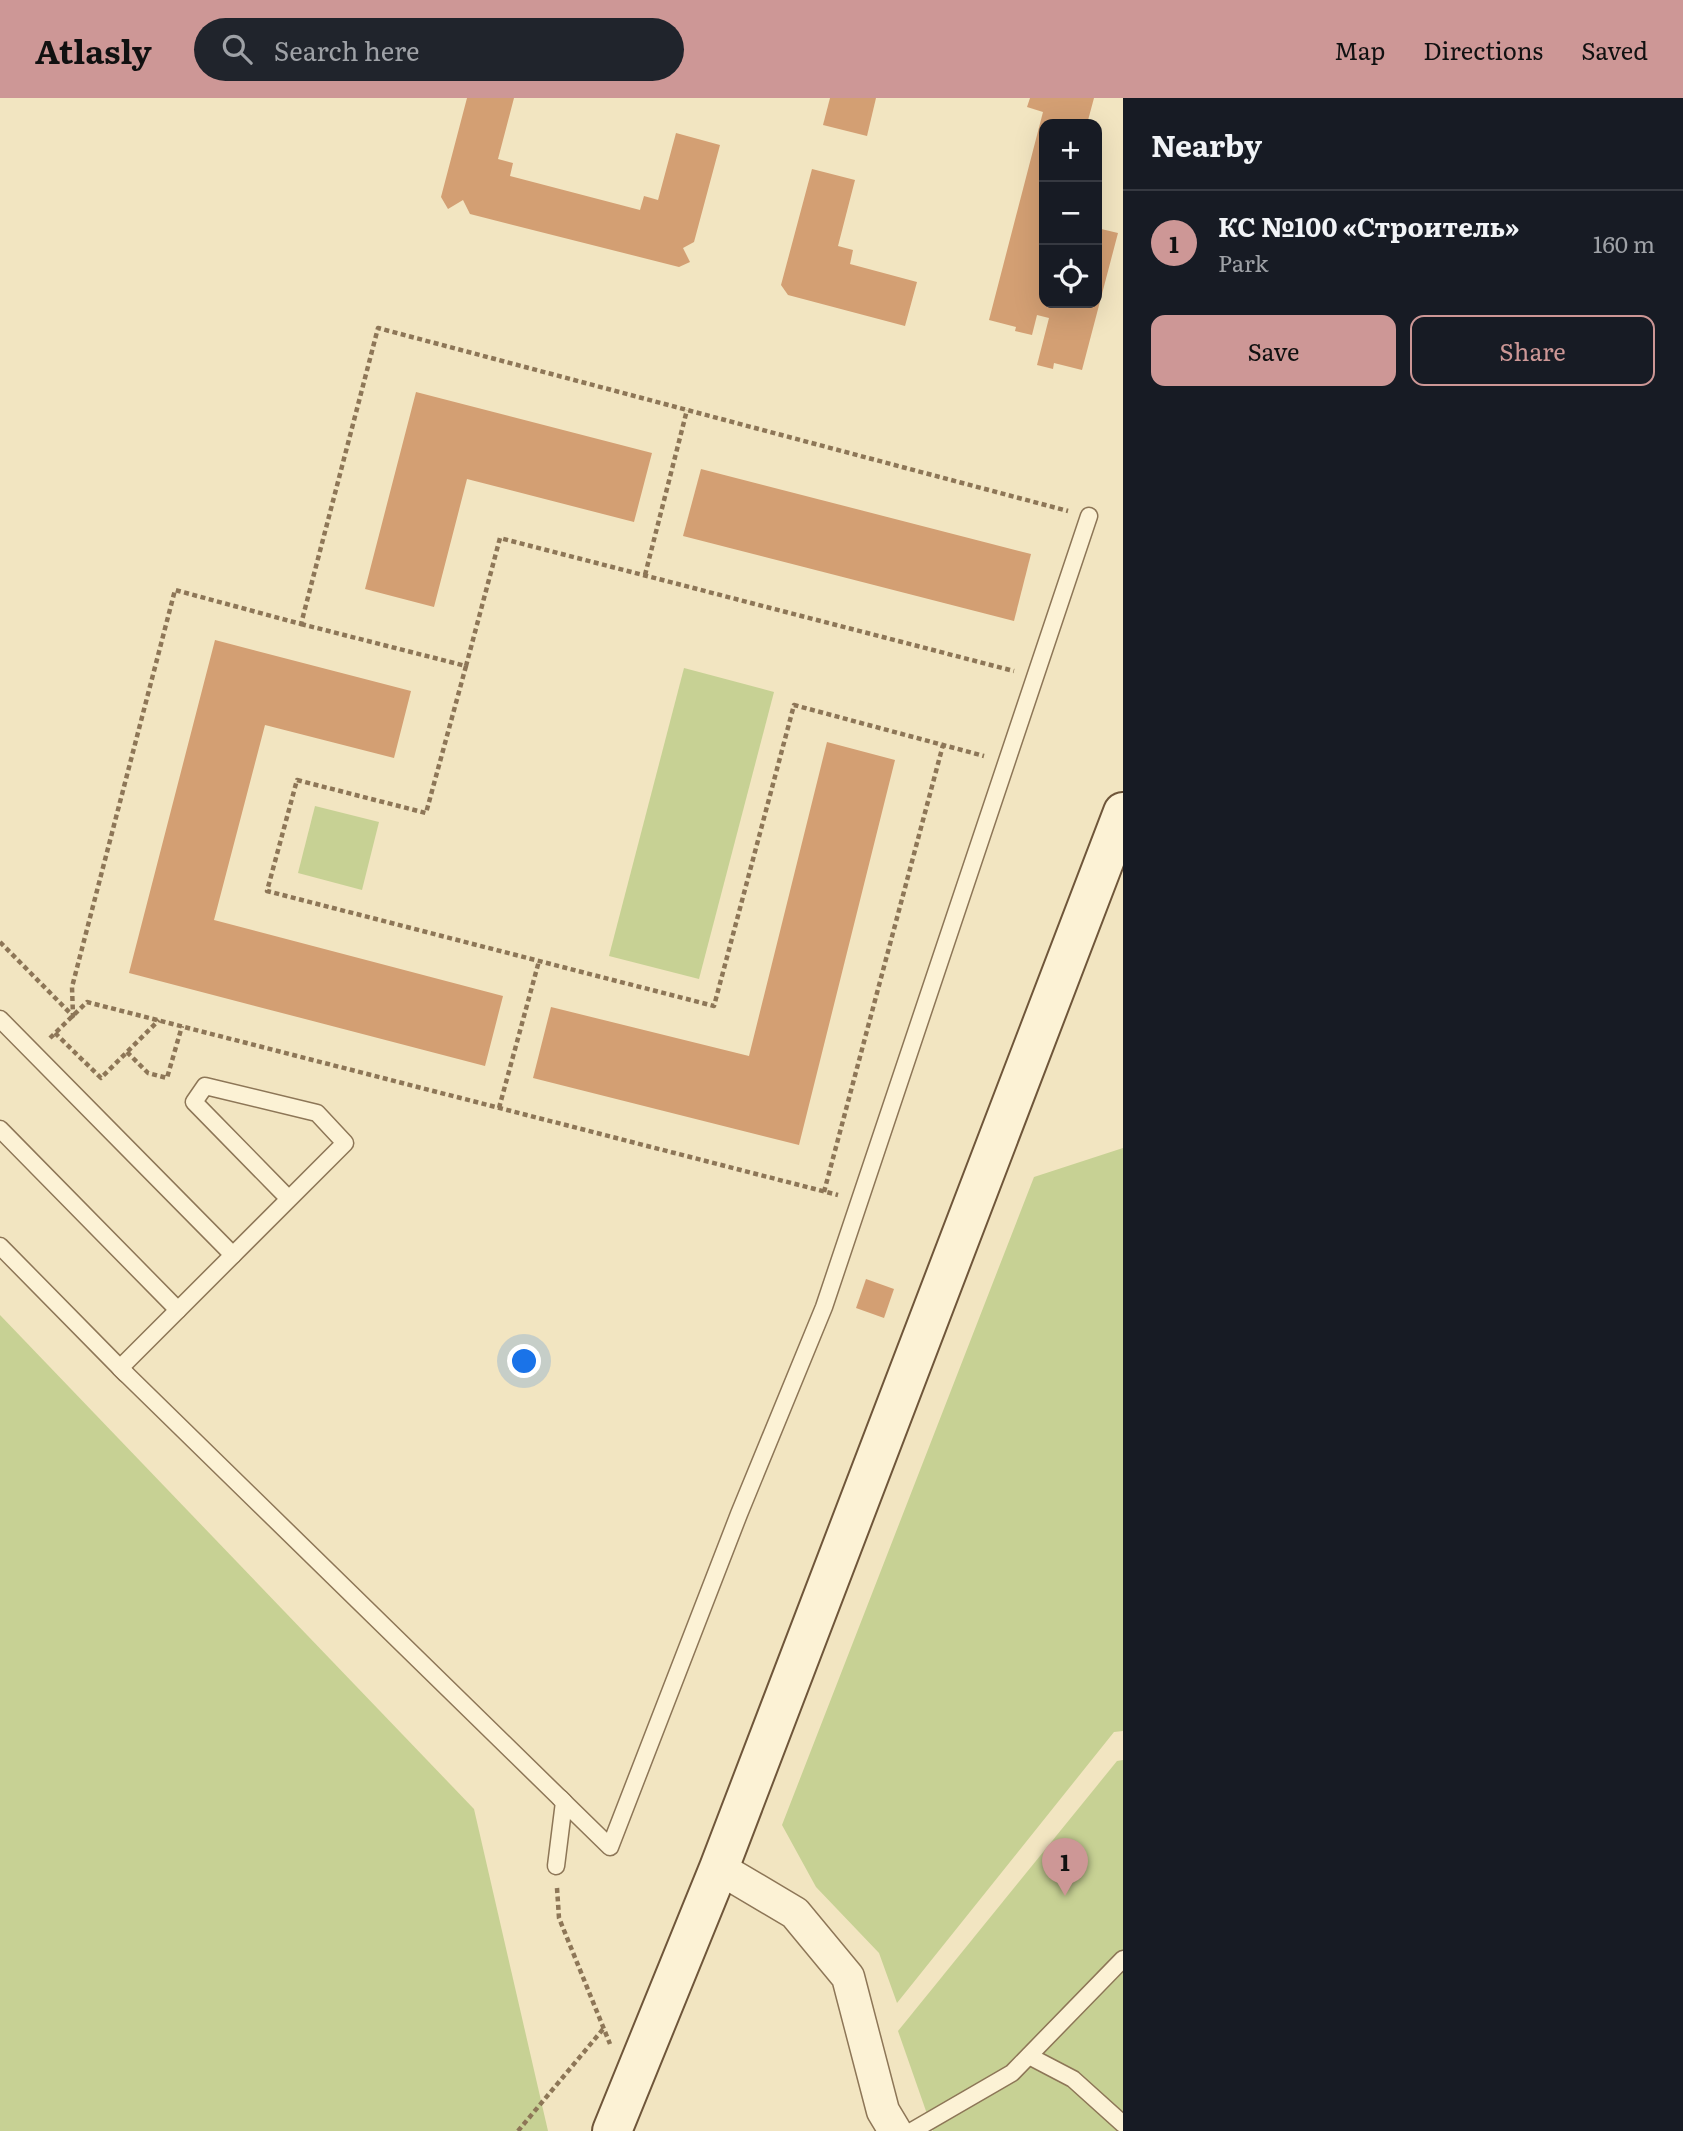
<!DOCTYPE html>
<meta charset="utf-8">
<style>
body{margin:0;font-family:Literata,serif;background:#20242c;color:#f1f3f6}
.controls{position:absolute;right:21px;top:21px;display:grid;overflow:hidden;border-radius:14px;box-shadow:0 7px 28px #0002}
.controls button{width:63px;height:63px;display:grid;place-items:center;padding:0;border:0;border-bottom:2px solid #363941;background:#171b24;color:#f1f3f6;font:35px sans-serif}
.you{position:absolute;left:525px;top:1264px;width:24px;height:24px;margin:-18px;border:5px solid #fff;border-radius:50%;background:#1a73e8;box-shadow:0 0 0 10px #1a73e833}
.badge{display:grid;place-items:center;width:46px;height:46px;border-radius:50%;background:#cd9796;color:#111;font-size:23px;font-weight:700}
.pin{position:absolute;translate:-50% -58px;filter:drop-shadow(0 2px 4px #0008)}
.pin::after{content:'';position:absolute;top:37px;width:24px;height:21px;background:inherit;clip-path:polygon(0 0,100% 0,50% 100%)}
.list{margin:0;padding:0;list-style:none}
h2{display:flex;justify-content:space-between;align-items:center;height:91px;margin:0;padding:0 28px;font-size:30px}
h2 small{font-size:23px;font-weight:400;color:#9ea1a6}
.list li{display:grid;grid-template-columns:46px 1fr auto;gap:21px;align-items:center;box-sizing:border-box;height:105px;padding:0 28px;border-top:2px solid #363941}
.list b{display:block;font-size:26px;white-space:nowrap}
.list p{margin:0;font-size:23px;white-space:nowrap;color:#9ea1a6}
.list em{font-size:23px;font-style:normal;color:#9ea1a6}
.actions{display:flex;gap:14px;padding:21px 28px}
.actions a{flex:1;padding:16px 0;border:2px solid #cd9796;border-radius:14px;text-align:center;font-size:24px;color:#cd9796}
.actions .main{background:#cd9796;color:#111}
.icon{flex:none;width:38px;height:38px;fill:none;stroke:currentColor;stroke-width:2;stroke-linecap:round;stroke-linejoin:round}
.map{position:relative;flex:none;width:1123px;height:2033px;overflow:hidden}
header{display:flex;align-items:center;gap:42px;box-sizing:border-box;height:98px;padding:0 35px;background:#cd9796;color:#111}
header strong{font-size:33px}
nav{display:flex;gap:38px;margin-inline-start:auto;font-size:24px}
.search{width:490px;height:63px;background:#20242c;display:flex;align-items:center;gap:18px;box-sizing:border-box;padding:0 24px;border-radius:38px;color:#9ea1a6;font-size:26px}
main{display:flex}
aside{flex:1;background:#171b24}
.map>svg:first-child{display:block}
.green{fill:#c7d194}
.building{fill:#d39f73}
.lines{fill:none;stroke-linecap:round;stroke-linejoin:round}
.service-casing{stroke:#8d7657;stroke-width:19}
.minor-casing{stroke:#8d7657;stroke-width:35}
.secondary-casing{stroke:#6f563a;stroke-width:42}
.path{stroke:#8d7657;stroke-width:4.5;stroke-dasharray:5 3.5;stroke-linecap:butt}
.service{stroke:#fcf2d5;stroke-width:16}
.minor{stroke:#fcf2d5;stroke-width:32}
.secondary{stroke:#fcf2d5;stroke-width:38}
</style>
<header>
<strong>Atlasly</strong>
<div class="search"><svg class="icon" aria-label="search" viewBox="0 0 24 24"><circle cx="10" cy="10" r="6"/><path d="M15 15l6 6"/></svg>Search here</div>
<nav><a>Map</a><a>Directions</a><a>Saved</a></nav>
</header>
<main>
<div class="map">
<svg width="1123" height="2033" viewBox="0 0 1123 2033">
<rect width="100%" height="100%" fill="#f2e5c1"/>
<g class="green">
<polygon points="684,570 774,594 699,881 609,858"/>
<polygon points="315,708 379,724 362,792 298,775"/>
<polygon points="1123,1050 1123,1633 1114,1634 897,1905 879,1855 816,1789 782,1727 1034,1079"/>
<polygon points="0,1217 474,1711 548,2033 0,2033"/>
<polygon points="1123,1662 1123,2033 933,2033 898,1933 1117,1663"/>
</g>
<g class="building">
<polygon points="467,0 514,0 498,61 513,65 510,78 640,112 644,98 658,102 676,35 720,47 694,144 683,150 690,164 679,169 470,116 463,102 448,111 441,99"/>
<polygon points="830,0 876,0 867,38 823,27"/>
<polygon points="1030,0 1094,0 1087,26 1044,26 1044,205 1097,205 1097,130 1118,135 1082,272 1054,265 1053,271 1037,267 1049,220 1037,217 1032,237 1015,233 1016,229 989,222 1043,14 1027,9"/>
<polygon points="812,71 855,82 838,148 853,152 850,166 917,184 905,228 788,197 781,187"/>
<polygon points="416,294 652,355 634,424 467,381 434,509 365,491"/>
<polygon points="701,371 1031,456 1014,523 683,438"/>
<polygon points="215,542 411,593 394,660 265,627 214,822 503,898 485,968 129,875"/>
<polygon points="827,644 895,662 799,1047 533,980 551,909 749,958"/>
<polygon points="866,1181 894,1191 884,1220 856,1210"/>
</g>
<g class="lines">
<defs>
<g id="service">
<polyline points="0,921 233,1157"/>
<polyline points="0,1031 178,1212"/>
<polyline points="289,1101 194,1004 205,988 317,1015 345,1045 120,1270 610,1749 739,1416 824,1209 1089,418"/>
<polyline points="0,1148 126,1276"/>
<polyline points="556,1768 564,1704 560,1700"/>
<polyline points="1029,1958 1073,1981 1123,2026"/>
<polyline points="912,2033 1012,1975 1123,1861"/>
</g>
<polyline id="minor" points="719,1770 795,1815 848,1879 883,2013 895,2033"/>
<polyline id="secondary" points="612,2033 719,1770 1123,714"/>
</defs>
<use href="#service" class="service-casing"/>
<use href="#minor" class="minor-casing"/>
<use href="#secondary" class="secondary-casing"/>
<g class="path">
<polyline points="645,477 687,312"/>
<polyline points="301,526 466,568 500,440 1014,573"/>
<polyline points="466,568 426,715 297,682 267,793 714,908 794,607 984,658"/>
<polyline points="0,844 73,918 72,889 175,492 301,526 378,230 1068,413"/>
<polyline points="55,935 101,980 159,922"/>
<polyline points="50,940 87,904 838,1097"/>
<polyline points="127,954 148,975 167,980 182,928"/>
<polyline points="499,1010 539,863"/>
<polyline points="824,1094 943,647"/>
<polyline points="557,1790 559,1820 610,1946"/>
<polyline points="518,2033 604,1930"/>
</g>
<use href="#service" class="service"/>
<use href="#minor" class="minor"/>
<use href="#secondary" class="secondary"/>
</g>
</svg>
<div class="controls">
<button>+</button>
<button>−</button>
<button><svg class="icon" aria-label="locate" viewBox="0 0 24 24"><circle cx="12" cy="12" r="6"/><path d="M12 2v4M12 18v4M2 12h4M18 12h4"/></svg></button>
</div>
<div class="you"></div>
<div class="pin badge" style="left:1065px;top:1798px">1</div>
</div>
<aside>
<h2>Nearby<small></small></h2>
<ul class="list">
<li><span class="badge">1</span><div><b>КС №100 «Строитель»</b><p>Park</p></div><em>160 m</em></li>
</ul>
<div class="actions"><a class="main">Save</a><a>Share</a></div>
</aside>
</main>
